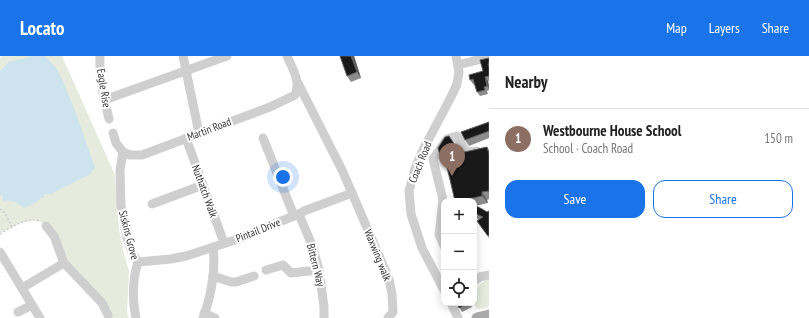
<!DOCTYPE html>
<meta charset="utf-8">
<style>
body{margin:0;font-family:"PT Sans Narrow",sans-serif;background:#f2f2f2;color:#222}
.controls{position:absolute;right:12px;bottom:12px;display:grid;overflow:hidden;border-radius:8px;box-shadow:0 2px 10px #0003}
.controls button{width:36px;height:36px;display:grid;place-items:center;padding:0;border:0;border-bottom:1px solid #e0e0e0;background:#fff;color:#222;font:20px sans-serif}
.you{position:absolute;left:283px;top:121px;width:14px;height:14px;margin:-10px;border:3px solid #fff;border-radius:50%;background:#1a73e8;box-shadow:0 0 0 6px #1a73e833}
.badge{display:grid;place-items:center;width:26px;height:26px;border-radius:50%;background:#1a73e8;color:#fff;font-size:13px;font-weight:700}
.pin{position:absolute;translate:-50% -33px;filter:drop-shadow(0 1px 2px #0008)}
.pin::after{content:'';position:absolute;top:21px;width:14px;height:12px;background:inherit;clip-path:polygon(0 0,100% 0,50% 100%)}
.list{margin:0;padding:0;list-style:none}
h2{display:flex;justify-content:space-between;align-items:center;height:52px;margin:0;padding:0 16px;font-size:17px}
h2 small{font-size:13px;font-weight:400;color:#767676}
.list li{display:grid;grid-template-columns:26px 1fr auto;gap:12px;align-items:center;box-sizing:border-box;height:60px;padding:0 16px;border-top:1px solid #e0e0e0}
.list b{display:block;font-size:15px;white-space:nowrap}
.list p{margin:0;font-size:13px;white-space:nowrap;color:#767676}
.list em{font-size:13px;font-style:normal;color:#767676}
.actions{display:flex;gap:8px;padding:12px 16px}
.actions a{flex:1;padding:9px 0;border:1px solid #1a73e8;border-radius:12px;text-align:center;font-size:14px;color:#1a73e8}
.actions .main{background:#1a73e8;color:#fff}
.icon{flex:none;width:22px;height:22px;fill:none;stroke:currentColor;stroke-width:2;stroke-linecap:round;stroke-linejoin:round}
.map{position:relative;flex:none;width:489px;height:262px;overflow:hidden}
header{display:flex;align-items:center;gap:24px;box-sizing:border-box;height:56px;padding:0 20px;background:#1a73e8;color:#fff}
header strong{font-size:19px}
nav{display:flex;gap:22px;margin-inline-start:auto;font-size:14px}
main{display:flex}
aside{flex:1;background:#fff}
.map>svg:first-child{display:block}
.green{fill:#e6ebdd}
.water{fill:#cde3ee}
.lines{fill:none;stroke-linecap:round;stroke-linejoin:round}
.path{stroke:#ccc;stroke-width:1.5;stroke-dasharray:2 2;stroke-linecap:butt}
.minor{stroke:#cfcfcf;stroke-width:9}
.major{stroke:#aaa;stroke-width:11}
.wall{fill:#8c8c8c}
.shaded-wall{fill:#5e5e5e}
.building{fill:#191919;stroke:#5e5e5e}
.labels{text-anchor:middle;dominant-baseline:central;stroke-width:4;stroke-linejoin:round;paint-order:stroke}
.street-label{font-size:11px;fill:#323232;stroke:#fff}
</style>
<header>
<strong>Locato</strong>
<nav><a>Map</a><a>Layers</a><a>Share</a></nav>
</header>
<main>
<div class="map">
<svg width="489" height="262" viewBox="0 0 489 262">
<rect width="100%" height="100%" fill="#fff"/>
<g class="green">
<path d="M 3,0 L 62,0 L 115,119 L 119,174 L 124,198 L 129,215 L 127,257 L 129,262 L 109,262 L 64,207 L 46,170 C 33,156 14,171 0,177 L 0,2 Z"/>
<path d="M 489,222 L 489,251 C 486,252 481,254 478,253 C 473,251 474,241 474,236 L 480,228 Z"/>
</g>
<path class="water" d="M 29,0 L 45,0 L 56,12 L 62,23 L 77,60 L 95,112 L 90,118 L 51,138 L 45,138 L 44,139 L 44,141 L 43,142 L 42,141 L 35,147 L 24,152 C 18,147 11,143 3,145 L 3,140 L 0,139 L 0,15 L 9,6 L 27,2 Z"/>
<g class="lines">
<g class="path">
<polyline points="0,153 5,157 12,171"/>
<path d="M 0,178 C 12,171 26,161 40,165"/>
</g>
<g class="minor">
<path d="M 100,0 C 99,24 104,41 109,63"/>
<polyline points="183,0 199,77"/>
<polyline points="458,9 489,1"/>
<polyline points="104,44 227,0"/>
<polyline points="113,77 116,87 123,96"/>
<polyline points="186,82 224,187"/>
<polyline points="263,82 294,160"/>
<path d="M 123,96 L 130,99 L 142,99 L 270,51 L 295,39 C 301,25 293,14 287,0"/>
<path d="M 123,96 L 120,114 L 121,150 L 127,182 L 132,196 L 138,206 C 132,225 132,243 136,262"/>
<polyline points="352,137 389,223 392,238 393,256 388,262"/>
<polyline points="152,148 203,129"/>
<polyline points="301,157 300,161 312,189 319,214 324,251 324,262"/>
<polyline points="46,170 54,180 64,207 102,247 108,259"/>
<polyline points="444,190 439,179 443,144 433,103 447,83 457,80 466,96 477,95"/>
<polyline points="0,196 40,262"/>
<polyline points="138,206 171,203 186,200 238,183 301,157 304,155 352,137 342,114 298,27"/>
<polyline points="266,214 283,209 291,217 319,214"/>
<polyline points="213,220 231,226 236,226 254,220"/>
<polyline points="474,225 480,221 489,219"/>
<polyline points="22,232 64,207"/>
<polyline points="444,234 422,192 411,158 409,135 415,113 422,96 451,41 457,28 459,16 456,0"/>
<polyline points="451,247 458,262"/>
<polyline points="18,256 32,249"/>
<polyline points="204,257 215,262"/>
<path d="M 203,262 C 211,241 216,213 213,191"/>
</g>
<polyline class="major" points="477,262 489,259"/>
</g>
<g class="wall">
<polygon points="354,0 361,22 351,26 347,20"/>
<polygon points="489,2 489,25 488,25 489,29 489,34 487,35 488,38 480,40 477,36 474,28 473,28 470,24 483,15 488,3"/>
<polygon points="489,66 489,82 469,90 465,84"/>
<polygon points="454,87 460,97 487,91 489,94 489,143 487,144 488,147 475,150 487,156 489,155 489,182 477,165 479,164 474,161 474,145 455,145 446,106 445,107 440,99"/>
<polygon points="457,247 470,247 472,251 462,256"/>
</g>
<g class="shaded-wall">
<polygon points="351,0 354,0 361,22 357,16"/>
<polygon points="485,21 488,25 489,32 487,30"/>
<polygon points="482,136 487,144 488,147 482,140"/>
</g>
<g class="building">
<polygon points="340,0 351,0 357,16 347,20"/>
<polygon points="489,2 489,7 488,8 489,11 489,20 485,21 487,30 484,31 485,34 477,36 473,23 470,24 469,19 483,15 480,4"/>
<polygon points="489,66 489,75 465,84 461,76"/>
<polygon points="449,80 460,97 487,91 489,98 489,135 482,136 482,140 460,145 455,145 444,98 440,99 438,92 445,81"/>
<polygon points="474,149 482,153 487,156 489,155 489,179 488,180 477,165 483,161 474,157"/>
<polygon points="457,247 468,247 459,252"/>
</g>
<g class="labels">
<g class="street-label">
<text transform="translate(104 32) rotate(81)">Eagle Rise</text>
<text transform="translate(209 73) rotate(-21)">Martin Road</text>
<text transform="translate(420 106) rotate(-68)">Coach Road</text>
<text transform="translate(205 135) rotate(70)">Nuthatch Walk</text>
<text transform="translate(258 174) rotate(-22)">Pintail Drive</text>
<text transform="translate(129 179) rotate(75)">Siskins Grove</text>
<text transform="translate(378 199) rotate(68)">Waxwing walk</text>
<text transform="translate(316 209) rotate(76)">Bittern Way</text>
</g>
</g>
</svg>
<div class="controls">
<button>+</button>
<button>−</button>
<button><svg class="icon" aria-label="locate" viewBox="0 0 24 24"><circle cx="12" cy="12" r="6"/><path d="M12 2v4M12 18v4M2 12h4M18 12h4"/></svg></button>
</div>
<div class="you"></div>
<div class="pin badge" style="left:452px;top:120px;background:#8d6e63">1</div>
</div>
<aside>
<h2>Nearby<small></small></h2>
<ul class="list">
<li><span class="badge" style="background:#8d6e63">1</span><div><b>Westbourne House School</b><p>School · Coach Road</p></div><em>150 m</em></li>
</ul>
<div class="actions"><a class="main">Save</a><a>Share</a></div>
</aside>
</main>
